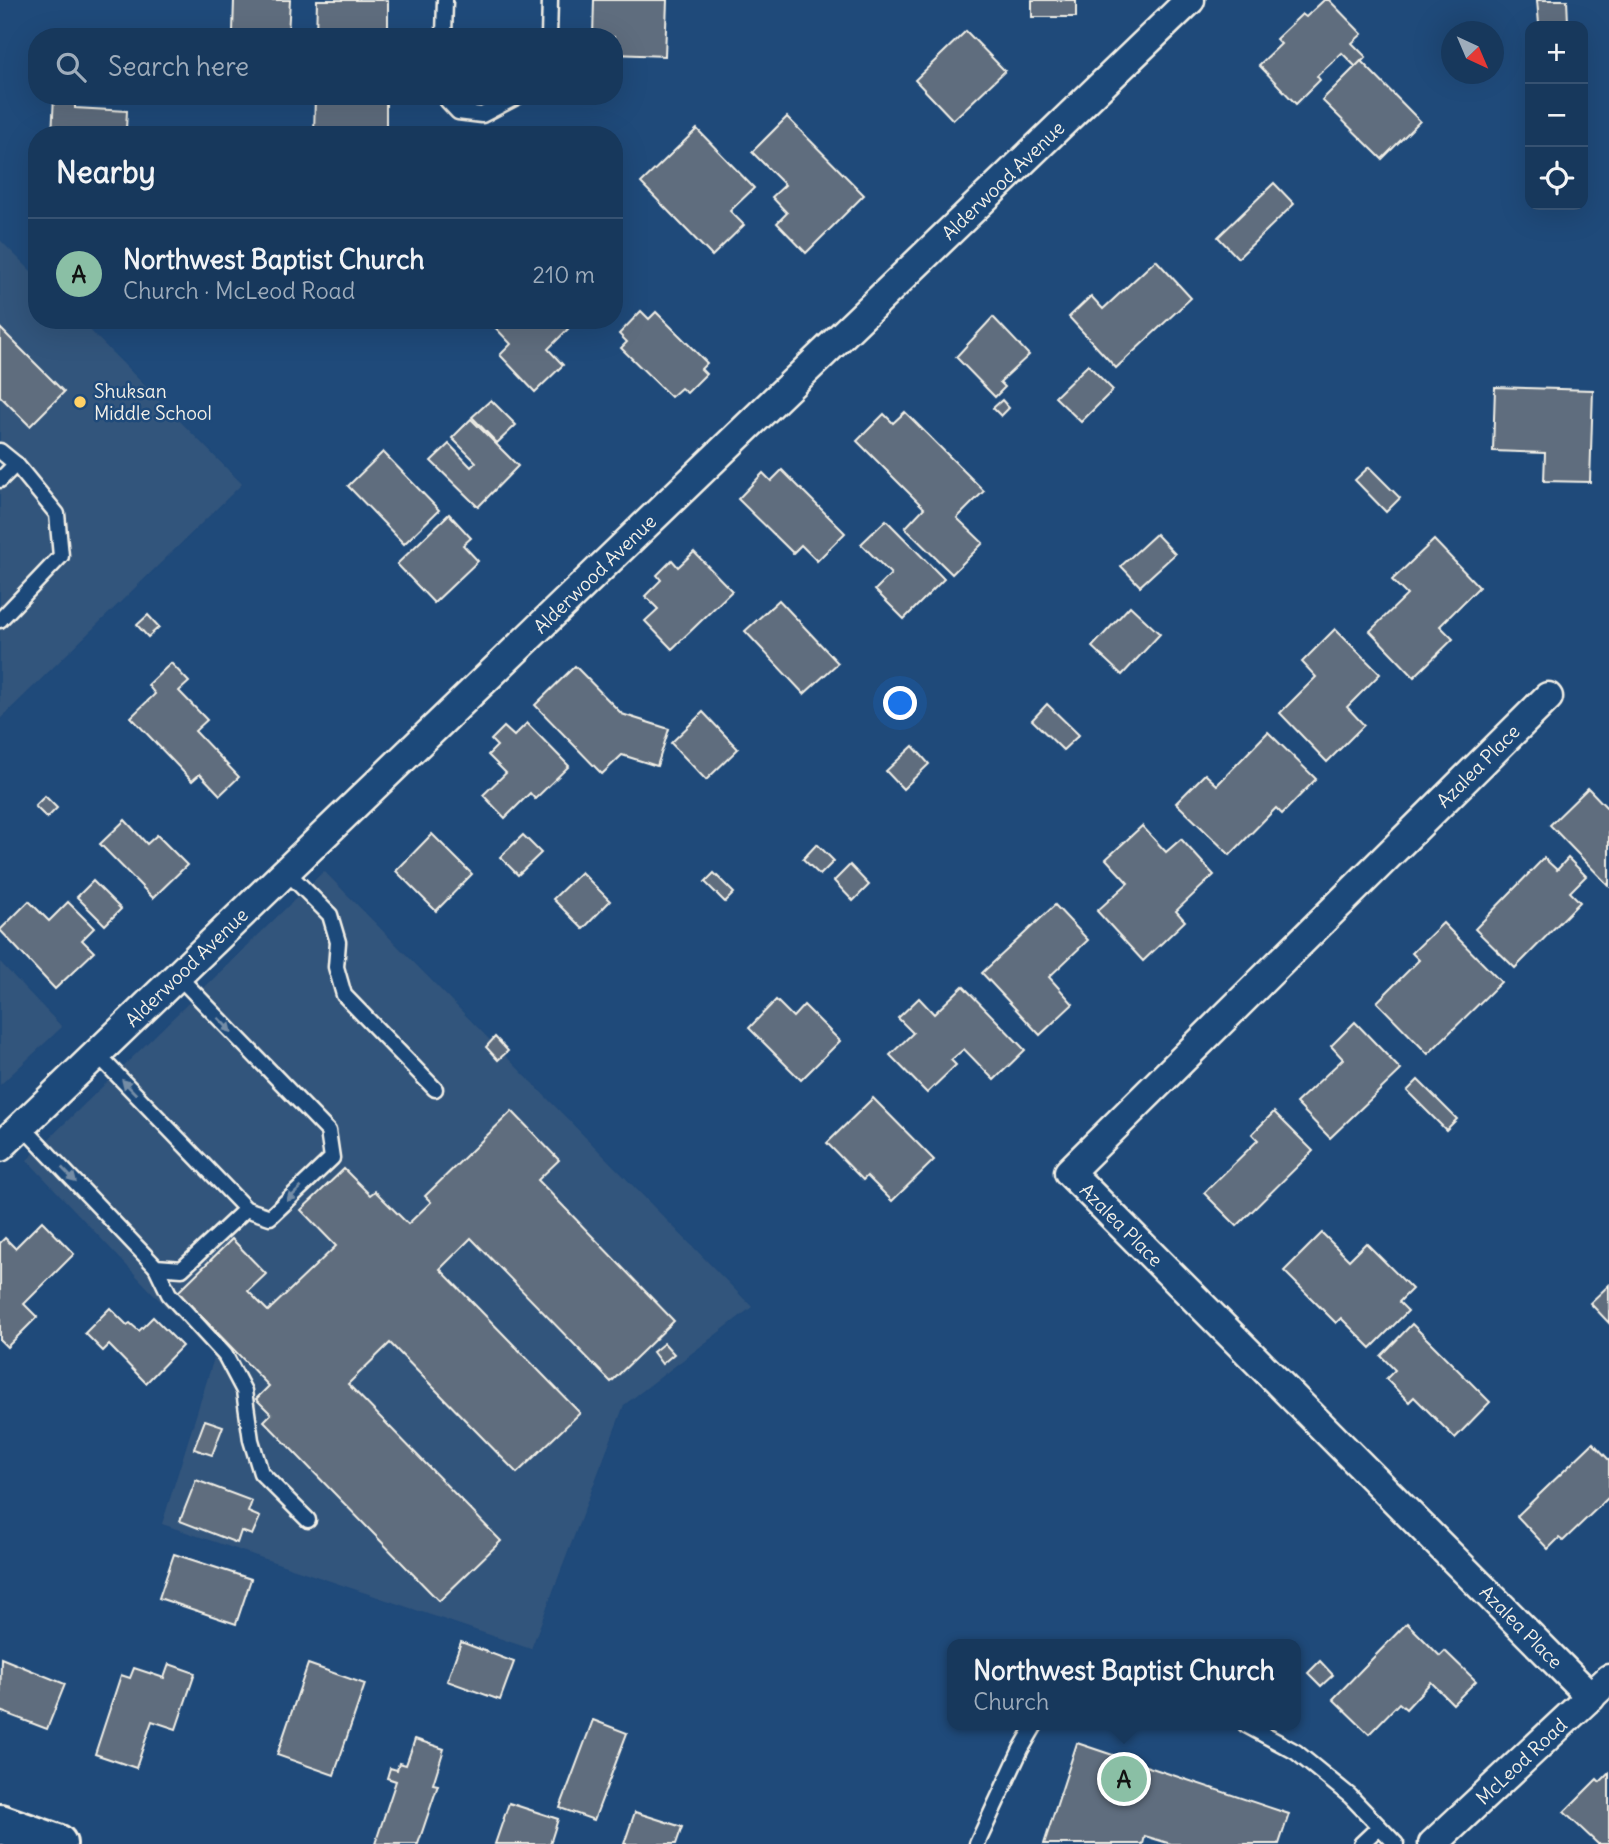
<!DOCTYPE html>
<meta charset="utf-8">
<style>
body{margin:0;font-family:Delius,sans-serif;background:#203f62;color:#f1f3f6}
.controls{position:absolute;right:21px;top:21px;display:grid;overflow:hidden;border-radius:14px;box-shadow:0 7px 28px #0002}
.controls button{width:63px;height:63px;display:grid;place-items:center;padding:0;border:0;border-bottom:2px solid #365272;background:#17385c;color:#f1f3f6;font:35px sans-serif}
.compass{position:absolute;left:1441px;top:21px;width:63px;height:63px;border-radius:50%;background:#17385c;box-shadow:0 7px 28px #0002;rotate:136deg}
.you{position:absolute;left:901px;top:704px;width:24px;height:24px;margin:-18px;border:5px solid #fff;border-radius:50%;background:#1a73e8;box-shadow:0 0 0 10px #1a73e833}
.badge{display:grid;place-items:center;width:46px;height:46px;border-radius:50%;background:#8abfa5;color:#111;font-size:23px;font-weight:700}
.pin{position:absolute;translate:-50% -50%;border:4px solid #fff;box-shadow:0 2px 7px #0006}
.popup{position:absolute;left:947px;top:1639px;width:354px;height:91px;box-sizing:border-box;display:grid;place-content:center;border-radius:14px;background:#17385c;filter:drop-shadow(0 2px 5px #0005);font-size:23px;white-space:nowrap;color:#9eacbb}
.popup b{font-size:26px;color:#f1f3f6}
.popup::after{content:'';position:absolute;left:50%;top:100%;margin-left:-14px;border:14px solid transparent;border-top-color:#17385c}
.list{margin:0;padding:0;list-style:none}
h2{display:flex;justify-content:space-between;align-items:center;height:91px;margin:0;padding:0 28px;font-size:30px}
h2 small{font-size:23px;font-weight:400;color:#9eacbb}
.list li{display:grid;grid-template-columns:46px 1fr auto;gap:21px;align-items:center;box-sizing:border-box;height:112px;padding:0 28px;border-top:2px solid #365272}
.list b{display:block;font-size:26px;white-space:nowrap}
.list p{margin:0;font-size:23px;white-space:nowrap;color:#9eacbb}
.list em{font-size:23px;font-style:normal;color:#9eacbb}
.icon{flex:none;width:38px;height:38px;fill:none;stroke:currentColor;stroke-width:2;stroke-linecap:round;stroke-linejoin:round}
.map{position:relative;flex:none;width:1609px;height:1844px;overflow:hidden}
.search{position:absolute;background:#17385c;box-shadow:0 7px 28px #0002;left:28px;top:28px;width:595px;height:77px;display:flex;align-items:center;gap:18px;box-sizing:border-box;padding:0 24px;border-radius:28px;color:#9eacbb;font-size:26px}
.panel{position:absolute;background:#17385c;box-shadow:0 7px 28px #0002;left:28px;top:126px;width:595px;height:203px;border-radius:28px}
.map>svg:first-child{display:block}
.built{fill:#32547b}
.building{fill:#5e6d7e;stroke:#f4f1e8;stroke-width:2}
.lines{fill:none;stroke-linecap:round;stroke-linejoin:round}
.lane-casing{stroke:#f4f1e8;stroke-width:19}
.street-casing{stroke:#f4f1e8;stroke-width:33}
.secondary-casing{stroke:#f4f1e8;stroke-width:44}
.lane{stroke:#1f4a7a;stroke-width:14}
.street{stroke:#1f4a7a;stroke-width:28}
.secondary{stroke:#1f4a7a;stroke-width:38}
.oneway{fill:#748da6}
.poi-dot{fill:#ffd166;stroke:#1f4a7a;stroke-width:2.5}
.labels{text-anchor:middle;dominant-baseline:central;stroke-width:5;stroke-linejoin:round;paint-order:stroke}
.street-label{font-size:19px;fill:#f4f1e8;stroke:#1f4a7a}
.poi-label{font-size:19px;fill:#f4f1e8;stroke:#1f4a7a;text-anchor:start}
</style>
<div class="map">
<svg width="1609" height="1844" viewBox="0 0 1609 1844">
<rect width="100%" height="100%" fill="#1f4a7a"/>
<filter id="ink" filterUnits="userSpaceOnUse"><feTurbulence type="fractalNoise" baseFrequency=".0143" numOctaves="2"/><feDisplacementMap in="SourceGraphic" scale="14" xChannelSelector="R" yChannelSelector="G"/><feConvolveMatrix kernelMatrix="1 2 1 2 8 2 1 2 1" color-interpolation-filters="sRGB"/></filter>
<g filter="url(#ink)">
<g class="built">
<polygon points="0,240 37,277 37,320 80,320 242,484 0,719"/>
<polygon points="324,871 752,1307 624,1405 531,1649 162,1524 214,1358 27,1160"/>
<polygon points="0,962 62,1027 0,1085"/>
</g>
<g class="building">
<polygon points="234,0 290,0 288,34 233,32"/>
<polygon points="317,0 388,0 388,37 316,37"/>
<polygon points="594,0 667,0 665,56 614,54 614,37 593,37"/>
<rect x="1032" y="0" width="44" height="17"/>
<polygon points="1324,0 1329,0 1362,34 1352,43 1366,57 1356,67 1342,53 1317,76 1320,80 1296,104 1259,65 1281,44 1276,39 1302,14 1306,17"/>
<polygon points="1537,0 1567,0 1568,22 1539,24"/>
<polygon points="966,31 1005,71 953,120 915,80"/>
<polygon points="1361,61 1420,121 1382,159 1322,100"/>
<polygon points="54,96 75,96 75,108 127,111 126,129 135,129 134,135 52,135"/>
<polygon points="315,96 386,96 386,135 314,135"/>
<polygon points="787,117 864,195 806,253 777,223 787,213 772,197 785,185 752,152"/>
<polygon points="697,129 754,188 730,211 744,225 712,256 641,183"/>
<polygon points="1274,183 1294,204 1238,258 1218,237"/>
<polygon points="1156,260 1191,298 1116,368 1069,317 1091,296 1103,309"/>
<polygon points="641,311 649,319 656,312 707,363 701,369 706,374 687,393 681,388 671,397 621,348 627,342 619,334"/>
<polygon points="993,317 1029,355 1000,382 1005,387 995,397 956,357"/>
<polygon points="488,320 559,320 568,329 548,349 563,365 535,392 500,355 511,344"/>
<polygon points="0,328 64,392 30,426 0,396"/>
<polygon points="1088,365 1113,390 1081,422 1055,397"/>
<polygon points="1495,387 1593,390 1590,482 1544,481 1545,453 1493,451"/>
<polygon points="491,400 516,425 497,443 472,417"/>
<polygon points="1002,400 1009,408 1001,416 993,408"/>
<polygon points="905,412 984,491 957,518 983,543 952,574 905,528 924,508 857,441 884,414 893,423"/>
<polygon points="471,419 518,466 478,507 431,461 449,444 471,467 476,462 452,438"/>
<polygon points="383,452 439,510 404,544 348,486"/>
<polygon points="1369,467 1400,498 1386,512 1355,480"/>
<polygon points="782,470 845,533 817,561 801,545 793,553 738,499 763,473 771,481"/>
<polygon points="449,514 471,538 463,545 478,561 434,603 397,564"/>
<polygon points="886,520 944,579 904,619 875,590 891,574 861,544"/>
<polygon points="1156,534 1175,554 1140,586 1121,566"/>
<polygon points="1434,540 1479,587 1440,626 1453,639 1414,677 1370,631 1407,595 1392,580"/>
<polygon points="694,552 732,591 672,649 645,621 658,609 645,596 661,580 657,575 672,560 678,567"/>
<polygon points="779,600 838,663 804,694 745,631"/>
<polygon points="1130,606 1160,634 1122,675 1092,647"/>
<polygon points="148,615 159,627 148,637 137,625"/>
<polygon points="1335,629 1380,674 1347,707 1364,725 1327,762 1280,713 1316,677 1302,662"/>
<polygon points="171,663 189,682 179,691 207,720 195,731 239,777 220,795 200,774 192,781 131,717 155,694 148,685"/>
<polygon points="575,666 622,714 669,729 657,766 622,755 602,774 535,705"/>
<polygon points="1047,704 1079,735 1063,750 1032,720"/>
<polygon points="703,712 738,749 706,780 671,743"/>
<polygon points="527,723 569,766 535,799 530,793 505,818 483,795 506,773 488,755 497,746 491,740 504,727 514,736"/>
<polygon points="1268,732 1316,779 1282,814 1276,808 1230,855 1176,803 1205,774 1217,785"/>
<polygon points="913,746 929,764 903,789 886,771"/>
<polygon points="1588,788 1609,810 1609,886 1550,825"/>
<polygon points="45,796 57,808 47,818 35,806"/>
<polygon points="125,820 147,844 157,835 187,865 153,898 100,844"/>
<polygon points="1142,826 1166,852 1181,839 1214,875 1176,911 1185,921 1143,961 1097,911 1128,883 1106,859"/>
<polygon points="432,834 472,874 436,911 396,871"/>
<polygon points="523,835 541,853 518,875 500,857"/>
<polygon points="817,844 834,861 820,875 803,859"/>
<polygon points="1544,858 1557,870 1568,858 1586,876 1570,892 1580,902 1515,968 1475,929"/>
<polygon points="850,865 869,885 853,901 834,881"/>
<polygon points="581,872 610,901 583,929 553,899"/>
<polygon points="714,873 734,893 725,902 705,882"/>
<polygon points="93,881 121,909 105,925 77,897"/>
<polygon points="29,901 49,921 68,902 94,928 82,940 94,952 55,989 0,930"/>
<polygon points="1055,905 1088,940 1049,977 1073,1004 1040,1035 982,973"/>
<polygon points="1443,923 1501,982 1428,1054 1377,1002 1419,960 1412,953"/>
<polygon points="963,986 1025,1050 994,1080 964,1049 951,1060 956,1065 927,1093 890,1055 913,1033 898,1018 919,998 934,1014"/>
<polygon points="776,1000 793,1017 804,1005 840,1041 801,1080 749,1028"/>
<polygon points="1355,1022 1401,1070 1330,1138 1296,1103 1343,1059 1331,1046"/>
<polygon points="495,1037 508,1051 498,1060 486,1047"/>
<polygon points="1418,1080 1457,1119 1446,1130 1407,1091"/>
<polygon points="873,1098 934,1160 892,1201 867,1176 863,1180 827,1143"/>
<polygon points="512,1111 559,1160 538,1180 674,1321 611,1382 471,1238 440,1269 580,1413 517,1473 390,1343 348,1384 501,1541 439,1601 264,1421 271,1414 256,1399 269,1386 178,1292 232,1239 266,1274 248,1291 268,1311 336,1246 301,1210 344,1169 370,1195 375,1191 408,1224 431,1202 425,1196"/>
<polygon points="1274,1112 1313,1151 1237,1226 1204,1193 1258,1140 1252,1134"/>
<polygon points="42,1221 74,1254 24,1304 37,1317 7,1347 0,1340 0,1243 5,1238 15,1248"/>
<polygon points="1322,1233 1349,1260 1366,1243 1412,1289 1399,1302 1408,1311 1371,1348 1341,1318 1336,1323 1284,1271"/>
<polygon points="1609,1285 1609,1323 1590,1303"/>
<polygon points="110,1308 127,1325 130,1323 139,1331 153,1317 182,1346 146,1383 109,1345 103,1351 85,1333"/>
<polygon points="1412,1324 1490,1402 1455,1438 1414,1397 1409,1402 1386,1379 1395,1370 1381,1356"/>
<polygon points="664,1343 674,1354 662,1364 653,1352"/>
<polygon points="205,1420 223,1426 212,1455 194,1449"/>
<polygon points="1593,1443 1609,1460 1609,1497 1563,1541 1559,1538 1548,1549 1517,1516"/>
<polygon points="196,1480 252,1501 248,1512 260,1517 252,1535 241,1531 237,1543 180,1521"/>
<polygon points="174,1554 251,1579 236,1624 159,1598"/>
<polygon points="1407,1623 1440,1656 1445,1651 1476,1681 1453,1704 1431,1682 1406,1709 1399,1703 1369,1734 1333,1699"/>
<polygon points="461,1642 514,1662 500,1700 447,1681"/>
<polygon points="1,1658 65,1684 47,1729 0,1711"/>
<polygon points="1320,1661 1333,1675 1321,1686 1308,1673"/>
<polygon points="169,1664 195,1673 176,1729 152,1721 136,1768 95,1754 121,1675 130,1678 134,1668 164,1678"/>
<polygon points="308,1664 365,1684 334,1775 277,1755"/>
<polygon points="593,1720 627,1733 594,1820 560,1808"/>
<polygon points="415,1739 444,1749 433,1784 438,1785 418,1844 375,1844 396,1781 387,1778 390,1768 397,1770 399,1763 406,1765"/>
<polygon points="1077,1743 1289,1814 1279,1844 1171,1844 1145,1836 1143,1844 1044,1844"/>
<polygon points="1609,1773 1609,1844 1598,1844 1564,1812 1597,1779 1600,1782"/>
<polygon points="509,1803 558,1819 550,1844 495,1844"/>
<polygon points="635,1812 682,1827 676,1844 624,1844"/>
</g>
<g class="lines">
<defs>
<g id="lane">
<polyline points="444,37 445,0"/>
<polyline points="549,37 550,0"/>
<polyline points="443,96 458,112 482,115 518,96"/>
<polyline points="0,451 16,464 57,514 61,556 0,620"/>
<polyline points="0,480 16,464"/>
<polyline points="286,871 330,915 338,942 336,967 344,995 435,1089"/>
<polyline points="97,1054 246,1209 270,1217 332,1158 328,1131 178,976"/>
<polyline points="22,1126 156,1267 182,1269 246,1209"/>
<polyline points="156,1267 169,1294 225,1355 244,1391 251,1440 261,1473 308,1520"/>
<polyline points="1246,1725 1296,1752 1350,1796 1396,1844"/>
<polyline points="977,1844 1021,1749 1035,1725"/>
<polyline points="1361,1844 1379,1827"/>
</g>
<g id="street">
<path id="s1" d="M 1548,697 L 1069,1172 L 1591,1697"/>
<path id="s2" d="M 0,1147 L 1190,0"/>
<path id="s3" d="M 1433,1844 L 1609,1679"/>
</g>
<polyline id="secondary" points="0,1824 57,1844"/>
</defs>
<use href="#lane" class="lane-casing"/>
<use href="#street" class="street-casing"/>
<use href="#secondary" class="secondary-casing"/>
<use href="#lane" class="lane"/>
<use href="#street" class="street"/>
<use href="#secondary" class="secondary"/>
</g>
<defs><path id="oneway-solid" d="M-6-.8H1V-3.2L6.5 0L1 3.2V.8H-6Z" transform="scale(1.75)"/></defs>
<g class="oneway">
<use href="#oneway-solid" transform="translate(225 1025) rotate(46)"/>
<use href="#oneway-solid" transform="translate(129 1087) rotate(-134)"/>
<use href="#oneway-solid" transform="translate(69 1175) rotate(46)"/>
<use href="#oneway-solid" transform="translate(294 1194) rotate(136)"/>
</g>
</g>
<circle class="poi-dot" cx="80" cy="402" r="7"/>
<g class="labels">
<g class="street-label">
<text stroke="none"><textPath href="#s2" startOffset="1393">Alderwood Avenue</textPath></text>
<text stroke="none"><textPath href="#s2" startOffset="826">Alderwood Avenue</textPath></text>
<text transform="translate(1478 766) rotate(-45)">Azalea Place</text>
<text stroke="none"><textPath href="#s2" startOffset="259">Alderwood Avenue</textPath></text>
<text stroke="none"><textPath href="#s1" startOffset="749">Azalea Place</textPath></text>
<text stroke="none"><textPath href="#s1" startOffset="1316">Azalea Place</textPath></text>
<text stroke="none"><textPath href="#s3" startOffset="121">McLeod Road</textPath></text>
</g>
<g class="poi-label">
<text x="94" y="391">Shuksan<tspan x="94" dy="22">Middle School</tspan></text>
</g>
</g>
</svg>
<div class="controls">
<button>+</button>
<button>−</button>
<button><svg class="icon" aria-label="locate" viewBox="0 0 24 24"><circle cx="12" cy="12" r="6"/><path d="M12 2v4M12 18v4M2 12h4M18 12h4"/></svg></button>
</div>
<svg class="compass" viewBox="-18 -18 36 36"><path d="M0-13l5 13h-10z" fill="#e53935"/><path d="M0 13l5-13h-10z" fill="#9eacbb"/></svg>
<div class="you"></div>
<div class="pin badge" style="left:1124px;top:1779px">A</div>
<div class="popup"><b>Northwest Baptist Church</b>Church</div>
<div class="search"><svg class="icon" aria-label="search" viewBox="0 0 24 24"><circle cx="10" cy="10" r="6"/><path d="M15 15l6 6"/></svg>Search here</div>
<section class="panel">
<h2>Nearby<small></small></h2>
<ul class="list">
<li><span class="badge">A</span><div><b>Northwest Baptist Church</b><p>Church · McLeod Road</p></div><em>210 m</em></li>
</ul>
</section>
</div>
